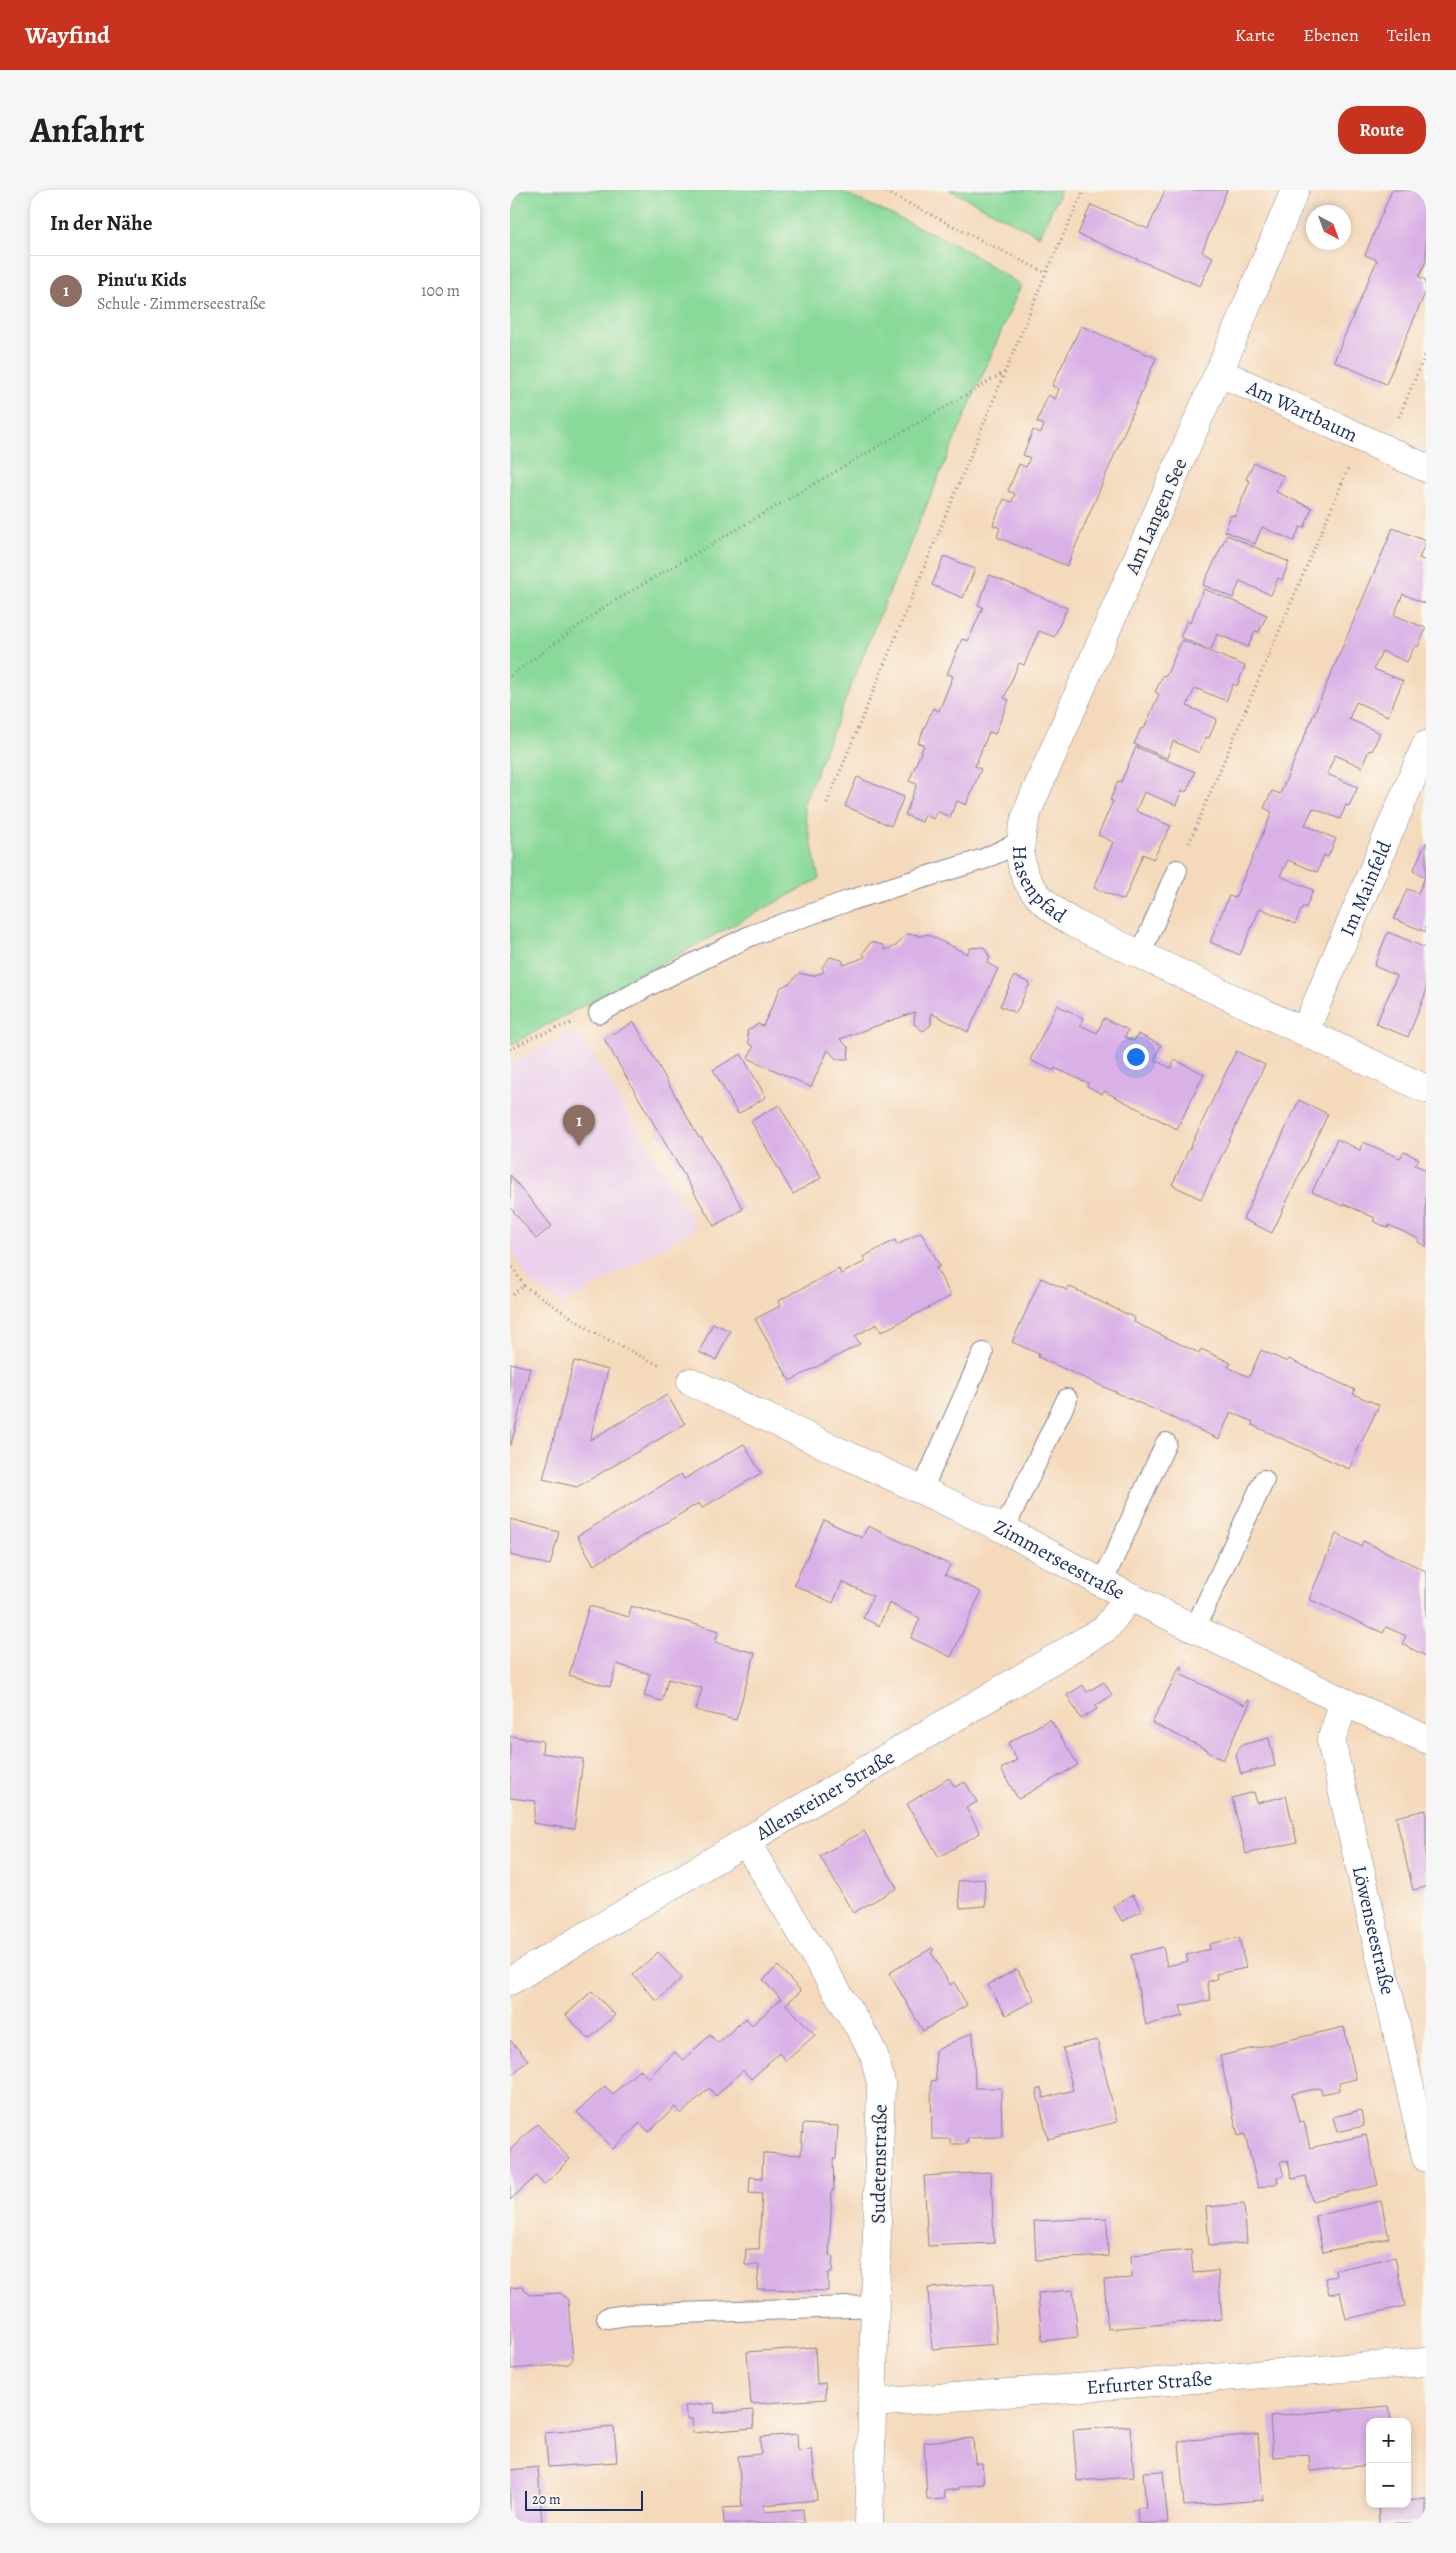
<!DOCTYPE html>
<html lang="de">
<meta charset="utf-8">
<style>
body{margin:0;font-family:Alegreya,serif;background:#f6f6f6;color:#202124}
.controls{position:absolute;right:15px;bottom:15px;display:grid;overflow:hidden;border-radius:10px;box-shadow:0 2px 8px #0003}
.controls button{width:45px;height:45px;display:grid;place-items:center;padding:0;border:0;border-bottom:1px solid #e0e0e0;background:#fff;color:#202124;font:25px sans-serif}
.compass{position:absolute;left:796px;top:15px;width:45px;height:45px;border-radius:50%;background:#fff;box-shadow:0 2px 8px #0003;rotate:139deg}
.scale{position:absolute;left:15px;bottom:12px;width:118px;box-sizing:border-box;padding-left:5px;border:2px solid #1b2f5e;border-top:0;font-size:14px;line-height:18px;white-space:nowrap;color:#1b2f5e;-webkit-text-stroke:4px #fbf7ec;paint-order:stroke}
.you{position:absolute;left:625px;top:866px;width:18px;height:18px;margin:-12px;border:4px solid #fff;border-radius:50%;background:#1a73e8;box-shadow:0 0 0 8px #1a73e833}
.badge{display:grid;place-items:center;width:32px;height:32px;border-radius:50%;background:#c8321e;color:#fff;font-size:16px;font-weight:700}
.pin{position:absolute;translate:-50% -41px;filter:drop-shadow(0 1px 2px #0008)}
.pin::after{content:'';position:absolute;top:26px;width:18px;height:15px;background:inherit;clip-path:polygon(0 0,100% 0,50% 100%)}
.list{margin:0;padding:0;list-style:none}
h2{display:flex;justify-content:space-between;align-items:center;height:65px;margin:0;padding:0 20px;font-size:21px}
h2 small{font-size:16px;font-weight:400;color:#757577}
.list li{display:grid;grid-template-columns:32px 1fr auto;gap:15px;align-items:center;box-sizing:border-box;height:70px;padding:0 20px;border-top:1px solid #e0e0e0}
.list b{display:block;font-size:19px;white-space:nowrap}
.list p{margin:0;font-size:16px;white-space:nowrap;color:#757577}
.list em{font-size:16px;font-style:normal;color:#757577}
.map{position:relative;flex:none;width:916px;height:2333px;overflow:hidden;border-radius:20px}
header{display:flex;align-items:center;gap:30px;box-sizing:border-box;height:70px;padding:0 25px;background:#c8321e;color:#fff}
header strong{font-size:24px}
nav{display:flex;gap:28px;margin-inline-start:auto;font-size:18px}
.intro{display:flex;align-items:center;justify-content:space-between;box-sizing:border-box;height:120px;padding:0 30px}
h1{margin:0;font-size:35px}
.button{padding:12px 22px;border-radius:20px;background:#c8321e;color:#fff;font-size:18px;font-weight:700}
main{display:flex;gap:30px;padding:0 30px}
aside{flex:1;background:#fff;border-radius:20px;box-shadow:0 2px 8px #0003}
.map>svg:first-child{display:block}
.built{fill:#ebd1ec}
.green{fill:#89d99a;stroke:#52847c}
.building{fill:#dab1e7}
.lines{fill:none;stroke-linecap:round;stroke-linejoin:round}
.lane-casing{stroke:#88848c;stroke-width:22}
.street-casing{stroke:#88848c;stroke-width:29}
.path{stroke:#88848c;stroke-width:3;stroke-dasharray:1 4;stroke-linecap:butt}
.lane{stroke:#fff;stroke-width:20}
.street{stroke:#fff;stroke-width:28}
.labels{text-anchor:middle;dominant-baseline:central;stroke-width:4;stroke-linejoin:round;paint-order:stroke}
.street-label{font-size:20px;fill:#1b2f5e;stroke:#fbf7ec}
</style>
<header>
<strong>Wayfind</strong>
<nav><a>Karte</a><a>Ebenen</a><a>Teilen</a></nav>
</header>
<div class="intro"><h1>Anfahrt</h1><a class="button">Route</a></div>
<main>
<aside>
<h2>In der Nähe<small></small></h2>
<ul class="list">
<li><span class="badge" style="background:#8d6e63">1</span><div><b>Pinu'u Kids</b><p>Schule · Zimmerseestraße</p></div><em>100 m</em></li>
</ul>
</aside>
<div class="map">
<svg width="916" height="2333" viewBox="0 0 916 2333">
<rect width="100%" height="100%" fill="#fbf7ec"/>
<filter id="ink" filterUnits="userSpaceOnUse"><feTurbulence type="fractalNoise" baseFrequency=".02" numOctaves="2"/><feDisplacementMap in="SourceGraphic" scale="10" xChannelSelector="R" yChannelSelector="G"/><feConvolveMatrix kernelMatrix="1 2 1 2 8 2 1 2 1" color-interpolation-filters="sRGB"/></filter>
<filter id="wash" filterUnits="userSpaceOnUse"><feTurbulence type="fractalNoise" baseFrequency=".0096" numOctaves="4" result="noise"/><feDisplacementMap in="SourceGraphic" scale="20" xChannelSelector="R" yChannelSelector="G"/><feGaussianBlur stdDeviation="1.12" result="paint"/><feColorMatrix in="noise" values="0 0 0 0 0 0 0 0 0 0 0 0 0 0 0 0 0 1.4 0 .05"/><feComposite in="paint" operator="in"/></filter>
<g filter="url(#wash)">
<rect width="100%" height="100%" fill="#f4d9bb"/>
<polygon class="built" points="61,842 74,850 187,1037 52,1115 19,1091 0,1058 0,874"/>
<g class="green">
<polygon points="0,0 328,0 449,56 511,95 367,431 293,615 309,689 0,855"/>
<polygon points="440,0 551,0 529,46"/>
</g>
<g id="blocks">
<g class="building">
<polygon points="655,0 717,0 692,62 703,67 690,96 568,44 581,15 638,39"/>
<polygon points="882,0 916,0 916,71 909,87 916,90 916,101 876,194 824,171 867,70 855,65"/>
<polygon points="571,136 646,168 557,376 487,347 490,338 483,335 494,309 502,312 505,304 498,301 509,274 516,277 520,268 513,265 523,240 531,243 534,235 527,232 538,205 545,209 549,199 542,196"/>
<polygon points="744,273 774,286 766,302 802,318 794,338 790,337 784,351 752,337 745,354 715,341 721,325 725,326 740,291 736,289"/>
<polygon points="883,338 916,351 909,368 916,371 916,414 893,404 884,425 916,438 908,457 905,455 897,472 872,461 864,479 893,491 878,526 846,512 839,529 870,543 862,561 859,560 852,577 825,565 817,584 848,597 839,616 836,615 830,629 803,618 795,635 826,649 818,667 814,665 807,682 778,670 770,686 803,700 796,718 793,716 785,734 750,718 730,765 700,752 719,706 725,708 762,622 754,618 762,601 770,604"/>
<polygon points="717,345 779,372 772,390 768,388 761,405 730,391 723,408 693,395"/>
<polygon points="434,366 465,379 453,408 422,395"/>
<polygon points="480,385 557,418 544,447 529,441 514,475 509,473 494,508 499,510 485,544 479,542 465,576 471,579 456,615 447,611 440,627 427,621 423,629 415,625 412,632 395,625 407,594 399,591 414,555 408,553 423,518 429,521 443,486 437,484 452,449 458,451 473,417 468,415"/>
<polygon points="694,399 757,425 749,442 745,441 738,457 707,444 701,460 670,447 677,431 680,433"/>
<polygon points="672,450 735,476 727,496 723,494 716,511 685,498 677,516 707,529 699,548 696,547 689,563 663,551 657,568 624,554 631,538 634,539 649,504 645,502 653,485 656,486"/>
<polygon points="626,557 685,582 676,602 672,600 666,615 634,602 626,621 661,636 643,669 633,664 614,710 584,698 603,652 588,645 603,611 600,610 608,591 611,592"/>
<polygon points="347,587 394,607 381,636 335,616"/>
<polygon points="916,652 916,742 884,729 897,699 908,703 915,687 903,681"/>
<polygon points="878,742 916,758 916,802 898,847 866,834 887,786 864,776"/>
<polygon points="396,744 408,745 408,747 417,744 457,764 460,758 474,757 480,768 477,773 488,779 458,842 421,823 421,835 413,841 404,834 405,822 330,849 339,858 338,869 326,869 318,860 301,897 238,868 244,856 239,854 237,841 248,834 253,836 271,797 280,793 289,783 302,786 314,782 312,777 320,767 332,770 334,775 355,767 353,763 361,752 373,755 375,760 386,756"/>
<polygon points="504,786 520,793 506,823 490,816"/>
<polygon points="547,815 573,828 570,835 587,843 594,828 618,840 615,847 624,851 628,844 651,855 644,870 661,878 665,870 694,884 667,939 594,901 592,904 577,896 578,893 545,878 544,881 520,870"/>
<polygon points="124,832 189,948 191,947 233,1019 204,1036 94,849"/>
<polygon points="726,861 755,875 691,1009 662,995"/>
<polygon points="231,864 256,907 228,924 203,880"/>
<polygon points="789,910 818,924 762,1043 733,1029"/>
<polygon points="269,915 311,988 283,1004 241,931"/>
<polygon points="827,949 850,960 853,952 890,968 894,962 909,969 905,975 916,980 916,1057 908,1052 909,1049 879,1035 878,1038 863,1031 865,1028 834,1014 833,1016 802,1002"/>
<polygon points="0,985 42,1036 26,1049 0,1017"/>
<polygon points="411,1042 430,1076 426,1078 441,1106 371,1142 367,1134 345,1146 350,1154 280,1191 245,1129 270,1116 268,1111 329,1079 331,1084 356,1071 353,1067 385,1050 387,1055"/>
<polygon points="531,1088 557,1100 558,1096 625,1128 624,1132 689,1163 691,1159 721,1173 718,1177 739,1187 751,1160 777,1172 779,1169 845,1200 843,1204 869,1215 839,1279 742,1235 743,1232 721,1222 709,1249 528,1167 529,1164 502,1152"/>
<polygon points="203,1133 220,1141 206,1170 189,1162"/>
<polygon points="64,1171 98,1180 80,1250 157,1205 175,1234 67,1297 33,1289"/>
<polygon points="0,1173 20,1178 1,1255 0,1254"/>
<polygon points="234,1254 251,1283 192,1318 189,1313 84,1375 67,1346 171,1284 174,1289"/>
<polygon points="0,1329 49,1342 40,1375 0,1365"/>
<polygon points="314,1330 352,1348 358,1336 440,1375 435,1385 471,1402 441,1467 401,1448 410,1428 379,1413 369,1436 353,1428 363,1406 332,1392 323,1413 284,1395"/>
<polygon points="826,1344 851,1356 853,1351 916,1381 916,1466 892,1454 896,1446 876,1437 873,1443 799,1409"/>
<polygon points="79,1416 119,1427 121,1416 209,1441 205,1452 245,1463 226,1530 186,1520 192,1498 158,1489 152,1511 134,1506 140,1484 107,1474 100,1497 59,1485"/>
<polygon points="670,1476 673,1477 670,1484 735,1515 738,1510 741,1511 713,1570 697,1562 698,1560 642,1533"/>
<polygon points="594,1492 602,1505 585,1516 587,1519 571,1529 557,1505 573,1495 577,1502"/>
<polygon points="540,1529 568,1575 508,1609 491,1579 507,1570 498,1553"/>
<polygon points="0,1546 33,1551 32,1563 73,1569 64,1639 23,1633 26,1611 0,1608"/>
<polygon points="759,1548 765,1576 731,1584 726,1565 731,1555"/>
<polygon points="439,1588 445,1597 455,1592 467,1612 456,1618 470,1643 429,1667 397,1614"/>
<polygon points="744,1602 747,1613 776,1606 787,1652 736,1664 722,1608"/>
<polygon points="916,1620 916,1697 903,1700 886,1627"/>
<polygon points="354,1641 387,1698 343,1723 310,1666"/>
<polygon points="474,1689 476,1716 450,1718 448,1691"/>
<polygon points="623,1705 632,1721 612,1731 603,1716"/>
<polygon points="729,1747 736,1778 706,1784 707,1789 697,1792 701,1810 670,1816 673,1826 636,1835 621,1765 653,1757 657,1776 678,1771 676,1765 700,1759 699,1754"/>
<polygon points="422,1758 424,1760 421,1762 440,1795 444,1792 457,1815 413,1841 379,1783"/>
<polygon points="148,1762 172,1788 147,1811 123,1785"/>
<polygon points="268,1776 291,1801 276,1814 305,1845 276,1871 269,1863 241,1889 233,1880 206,1906 199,1898 171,1924 165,1917 139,1942 130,1933 103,1959 67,1922 95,1896 103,1904 130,1879 138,1888 165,1862 173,1870 200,1845 208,1853 236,1828 242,1835 271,1809 253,1790"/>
<polygon points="507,1779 525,1810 496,1825 478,1795"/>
<polygon points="82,1801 105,1825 79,1849 56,1825"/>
<polygon points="834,1837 846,1889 829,1893 830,1900 812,1904 810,1898 782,1904 789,1932 794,1931 800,1958 856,1945 868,1995 802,2011 796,1986 782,1989 778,1971 770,1972 774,1986 767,1987 768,1993 748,1998 735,1944 728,1946 710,1866"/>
<polygon points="463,1842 465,1898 491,1898 492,1947 458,1948 457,1954 441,1954 441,1949 422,1949 421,1891 426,1890 425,1861"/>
<polygon points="0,1850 18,1870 0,1887"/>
<polygon points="587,1850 607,1932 538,1949 526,1900 531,1898 534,1908 563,1900 553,1858"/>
<polygon points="851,1920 854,1936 827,1942 823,1927"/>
<polygon points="27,1934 60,1969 34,1995 26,1986 0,2010 0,1960"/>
<polygon points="293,1934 328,1936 326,1969 323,1969 324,2001 322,2000 319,2065 323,2066 322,2083 318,2083 318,2101 247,2099 249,2075 235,2075 236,2059 249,2059 252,2004 239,2003 240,1987 252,1988 253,1963 291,1965"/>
<polygon points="481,1982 484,2053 418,2056 414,1986"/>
<polygon points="871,2011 879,2048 813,2062 805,2026"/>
<polygon points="734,2014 737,2053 699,2056 696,2017"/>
<polygon points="597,2028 598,2066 526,2070 524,2031"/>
<polygon points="681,2060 683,2083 708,2081 712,2129 598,2139 594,2090 622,2088 621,2065"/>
<polygon points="885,2067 895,2116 836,2129 830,2102 819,2104 815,2088 826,2086 825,2080"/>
<polygon points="483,2093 487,2154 422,2159 418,2098"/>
<polygon points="13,2097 19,2105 51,2103 58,2110 63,2169 59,2174 1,2179 0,2098"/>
<polygon points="563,2100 568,2147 532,2151 528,2103"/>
<polygon points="305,2157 307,2194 315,2193 316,2209 241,2214 237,2162"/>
<polygon points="204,2213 205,2223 243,2220 244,2238 183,2243 182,2229 177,2229 175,2216"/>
<polygon points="879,2216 881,2232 860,2232 860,2275 800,2281 799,2264 763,2267 760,2226"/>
<polygon points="620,2236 624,2287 567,2291 563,2240"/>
<polygon points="104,2237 107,2272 38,2277 35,2243"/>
<polygon points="287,2244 288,2261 302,2260 307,2310 254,2315 255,2322 293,2319 294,2333 214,2333 213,2318 232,2317 228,2266 251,2264 250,2247"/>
<polygon points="748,2244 753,2310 674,2316 669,2251"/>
<polygon points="463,2248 465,2273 472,2273 474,2294 449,2297 449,2299 434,2301 435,2309 417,2310 414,2252"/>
<polygon points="28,2277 32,2333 0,2333 0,2280"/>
<polygon points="653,2281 658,2333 628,2333 627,2318 636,2318 633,2282"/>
<polygon points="916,2309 916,2333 869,2333 868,2314 897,2314 897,2311"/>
</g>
</g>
</g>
<g filter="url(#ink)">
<use href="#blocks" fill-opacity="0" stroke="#88848c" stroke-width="1"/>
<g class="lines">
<defs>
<g id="lane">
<polyline points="630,765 667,680"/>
<polyline points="89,823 138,796 242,745 338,711 474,669 510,652"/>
<polyline points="412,1300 473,1163"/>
<polyline points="494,1339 557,1209"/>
<polyline points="592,1393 656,1253"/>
<polyline points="685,1438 754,1290"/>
<polyline points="97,2128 117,2125 366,2116"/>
</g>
<g id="street">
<path id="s1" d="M 785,0 L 715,168 L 520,615 C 498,673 513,704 565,734 L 916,899"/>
<path id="s2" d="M 709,182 L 916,278"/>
<path id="s3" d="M 795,841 L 916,555"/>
<path id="s4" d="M 181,1192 L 494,1339 L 592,1393 L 834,1512 L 916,1549"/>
<path id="s5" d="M 834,1512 L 821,1551 L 916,1968"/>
<polyline points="236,1652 356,1849 364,1865 371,1893 359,2333"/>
<path id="s6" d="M 0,1791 L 596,1438 L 620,1406"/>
<path id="s7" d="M 362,2213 L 916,2172"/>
</g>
</defs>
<use href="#lane" class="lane-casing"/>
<use href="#street" class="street-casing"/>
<g class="path">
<polyline points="372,0 536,83"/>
<polyline points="889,227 916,163"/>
<polyline points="0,486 96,416 495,182"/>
<polyline points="317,613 536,83 574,0"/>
<polyline points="679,653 838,279"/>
<polyline points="0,859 23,847 61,833"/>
<polyline points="0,1073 14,1096 0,1106"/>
<polyline points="14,1096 88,1145 151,1176"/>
</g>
<use href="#lane" class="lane"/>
<use href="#street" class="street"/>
</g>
</g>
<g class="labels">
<g class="street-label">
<text stroke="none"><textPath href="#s2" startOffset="92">Am Wartbaum</textPath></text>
<text transform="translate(646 326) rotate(-66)">Am Langen See</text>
<text stroke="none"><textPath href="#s1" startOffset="756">Hasenpfad</textPath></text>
<text stroke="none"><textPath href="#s3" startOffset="155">Im Mainfeld</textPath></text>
<text stroke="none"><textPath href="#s4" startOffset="409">Zimmerseestraße</textPath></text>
<text stroke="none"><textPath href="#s6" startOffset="366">Allensteiner Straße</textPath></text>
<text stroke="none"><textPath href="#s5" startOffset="235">Löwenseestraße</textPath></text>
<text transform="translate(369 1974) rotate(-89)">Sudetenstraße</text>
<text stroke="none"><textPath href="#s7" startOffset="278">Erfurter Straße</textPath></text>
</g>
</g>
</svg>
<div class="controls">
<button>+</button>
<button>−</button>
</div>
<svg class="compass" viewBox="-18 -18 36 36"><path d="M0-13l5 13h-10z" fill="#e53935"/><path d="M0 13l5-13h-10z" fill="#757577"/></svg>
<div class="scale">20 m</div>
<div class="you"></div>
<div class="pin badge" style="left:69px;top:956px;background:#8d6e63">1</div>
</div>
</main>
